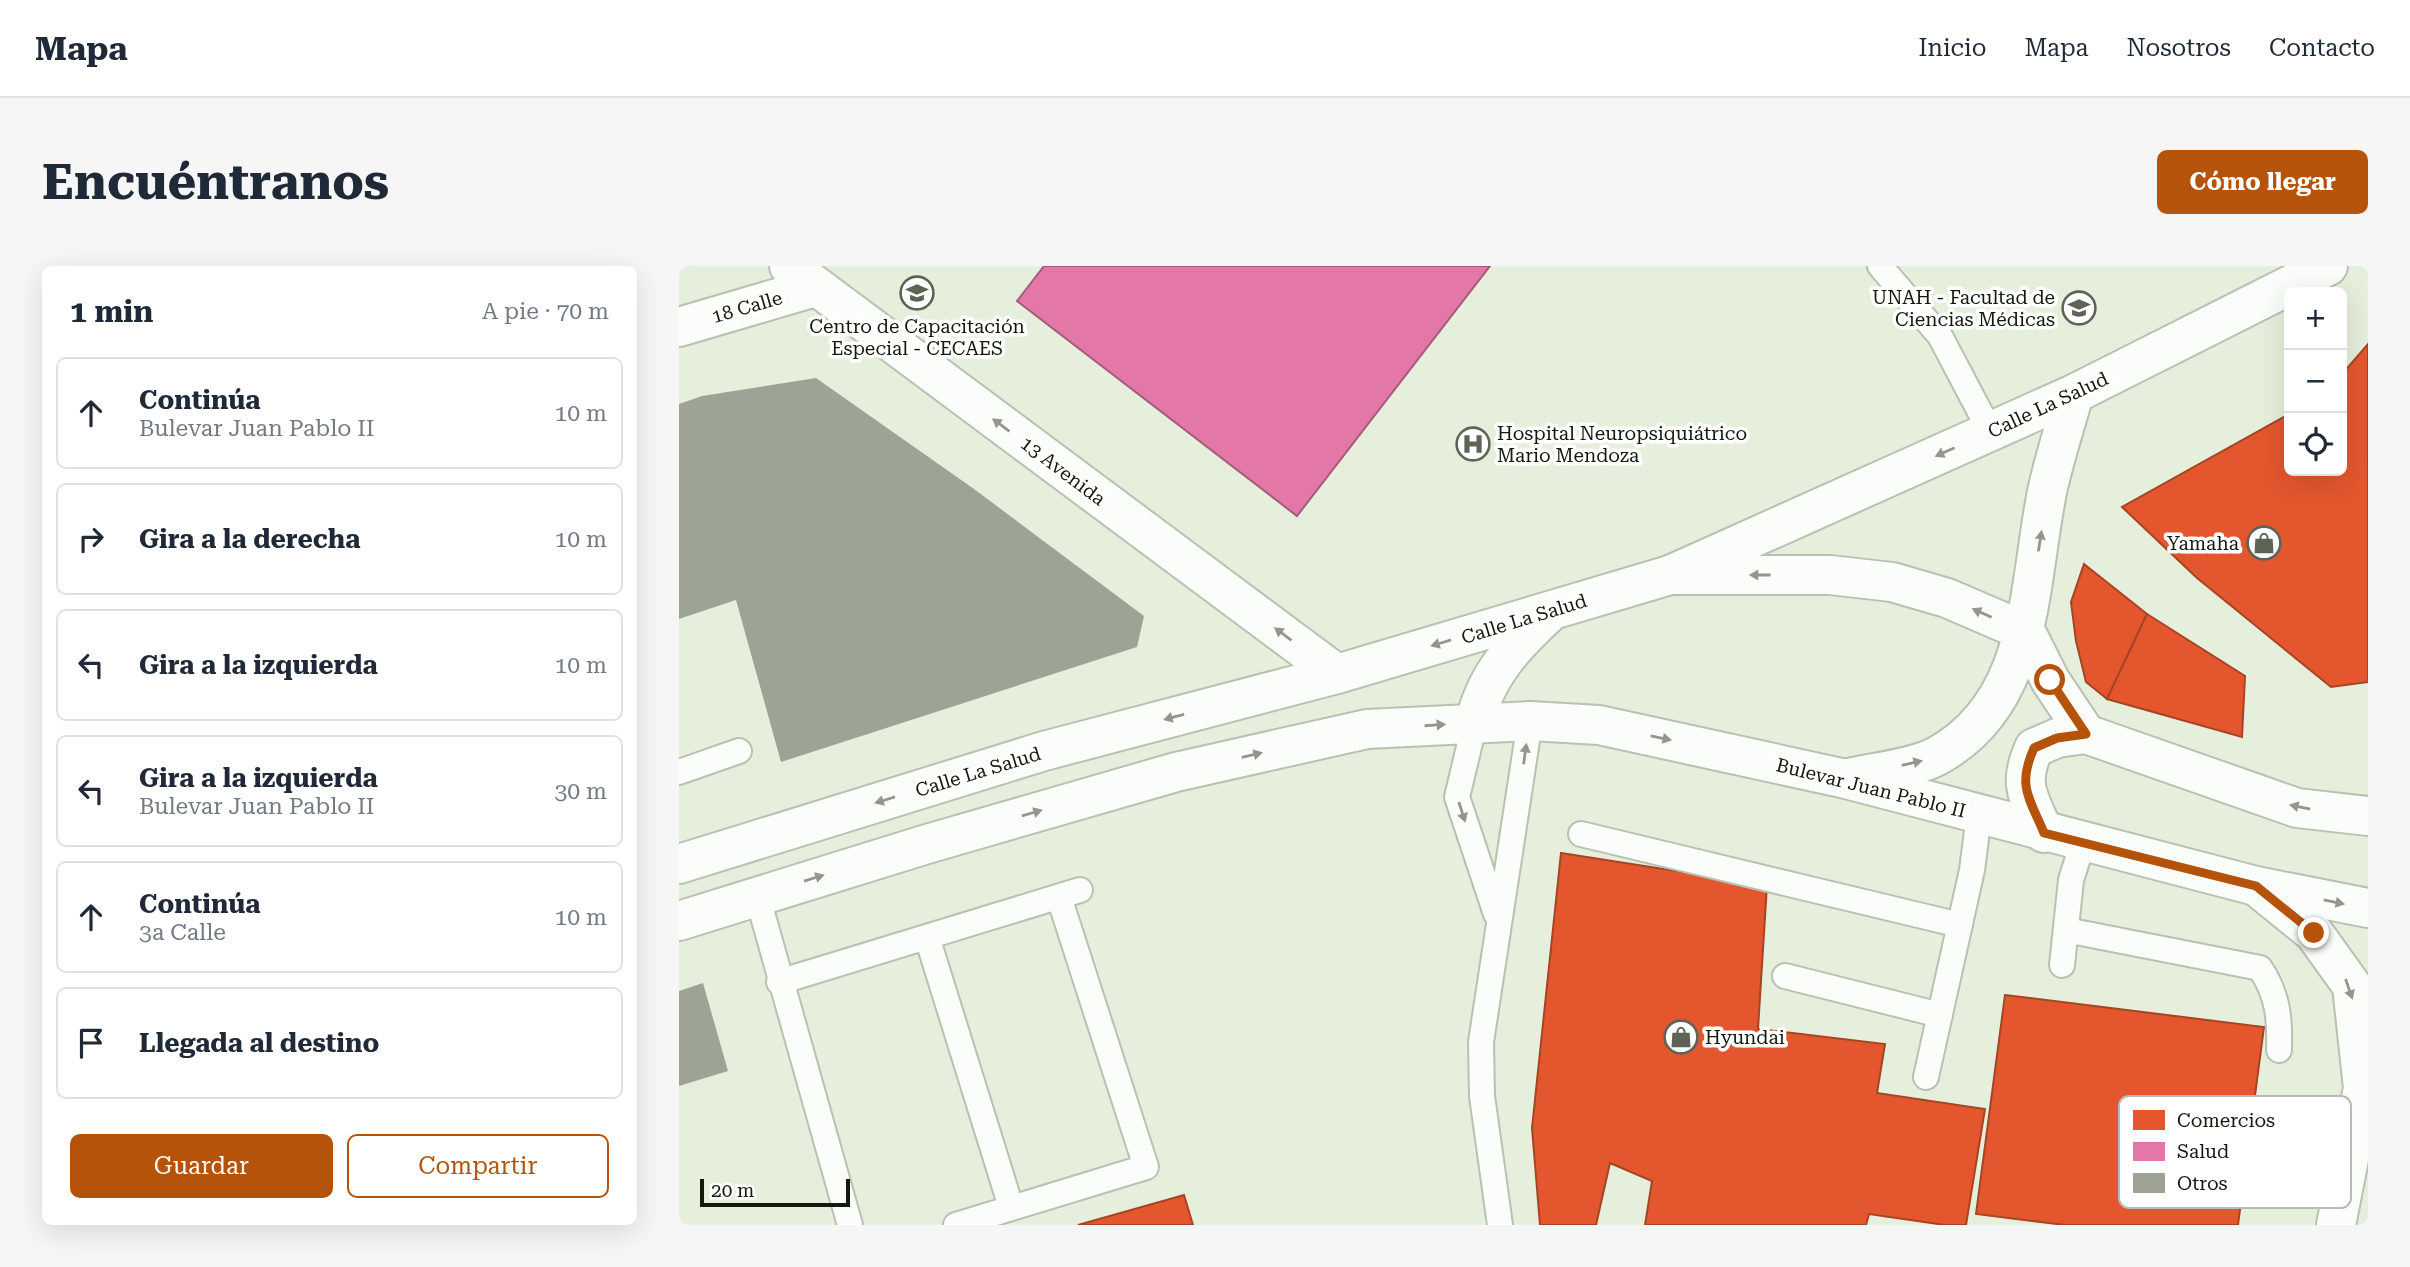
<!DOCTYPE html>
<html lang="es">
<meta charset="utf-8">
<style>
body{margin:0;font-family:"Roboto Serif",serif;background:#f6f6f7;color:#1f2937}
.controls{position:absolute;right:21px;top:21px;display:grid;overflow:hidden;border-radius:10px;box-shadow:0 7px 28px #0002}
.controls button{width:63px;height:63px;display:grid;place-items:center;padding:0;border:0;border-bottom:2px solid #e0e1e3;background:#fff;color:#1f2937;font:35px sans-serif}
.scale{position:absolute;left:21px;bottom:18px;width:150px;box-sizing:border-box;padding-left:7px;border:4px solid #14190d;border-top:0;font-size:19px;line-height:24px;white-space:nowrap;color:#14190d;-webkit-text-stroke:5px #fff;paint-order:stroke}
.stop{position:absolute;width:21px;height:21px;margin:-16px;border:5px solid #b45309;border-radius:50%;background:#fff}
.stop.end{background:#b45309;border-color:#fff;box-shadow:0 2px 7px #0008}
.list{margin:0;padding:0;list-style:none}
h2{display:flex;justify-content:space-between;align-items:center;height:91px;margin:0;padding:0 28px;font-size:30px}
h2 small{font-size:23px;font-weight:400;color:#747a83}
.list li{display:grid;grid-template-columns:46px 1fr auto;gap:21px;align-items:center;box-sizing:border-box;height:112px;margin:0 14px 14px;padding:0 14px;border:2px solid #e0e1e3;border-radius:10px}
.list b{display:block;font-size:26px;white-space:nowrap}
.list p{margin:0;font-size:23px;white-space:nowrap;color:#747a83}
.list em{font-size:23px;font-style:normal;color:#747a83}
.actions{display:flex;gap:14px;padding:21px 28px}
.actions a{flex:1;padding:16px 0;border:2px solid #b45309;border-radius:10px;text-align:center;font-size:24px;color:#b45309}
.actions .main{background:#b45309;color:#fff}
.icon{flex:none;width:38px;height:38px;fill:none;stroke:currentColor;stroke-width:2;stroke-linecap:round;stroke-linejoin:round}
.map{position:relative;flex:none;width:1689px;height:959px;overflow:hidden;border-radius:10px}
header{display:flex;align-items:center;gap:42px;box-sizing:border-box;height:98px;padding:0 35px;background:#fff;border-bottom:2px solid #e0e1e3}
header strong{font-size:33px}
nav{display:flex;gap:38px;margin-inline-start:auto;font-size:24px}
.intro{display:flex;align-items:center;justify-content:space-between;box-sizing:border-box;height:168px;padding:0 42px}
h1{margin:0;font-size:49px}
.button{padding:18px 32px;border-radius:10px;background:#b45309;color:#fff;font-size:24px;font-weight:700}
main{display:flex;gap:42px;padding:0 42px}
aside{flex:1;background:#fff;border-radius:10px;box-shadow:0 7px 28px #0002}
.map>svg:first-child{display:block}
.shops{fill:#e4572e;stroke:#a64424;stroke-width:2}
.health{fill:#e377a8;stroke:#a55b7a;stroke-width:2}
.building{fill:#9da496}
.lines{fill:none;stroke-linecap:round;stroke-linejoin:round}
.lane-casing{stroke:#b9c1b2;stroke-width:28}
.street-casing{stroke:#b9c1b2;stroke-width:42}
.secondary-casing{stroke:#b9c1b2;stroke-width:42}
.primary-casing{stroke:#b9c1b2;stroke-width:42}
.lane{stroke:#fbfdfa;stroke-width:24}
.street{stroke:#fbfdfa;stroke-width:38}
.secondary{stroke:#fbfdfa;stroke-width:38}
.primary{stroke:#fbfdfa;stroke-width:38}
.oneway{fill:#93968f}
.route{stroke:#b45309;stroke-width:9}
.labels{text-anchor:middle;dominant-baseline:central;stroke-width:7;stroke-linejoin:round;paint-order:stroke}
.poi-label{font-size:19px;fill:#14190d;stroke:#fff;text-anchor:end}
.street-label{font-size:19px;fill:#14190d;stroke:#fff}
.key{fill:#fff;stroke:#b8bab6;stroke-width:2}
.key-label{font-size:19px;fill:#14190d}
</style>
<header>
<strong>Mapa</strong>
<nav><a>Inicio</a><a>Mapa</a><a>Nosotros</a><a>Contacto</a></nav>
</header>
<div class="intro"><h1>Encuéntranos</h1><a class="button">Cómo llegar</a></div>
<main>
<aside>
<h2>1 min<small>A pie · 70 m</small></h2>
<ul class="list">
<li><svg class="icon" aria-label="ahead" viewBox="0 0 24 24"><path d="M12 20V5M6 11l6-6 6 6"/></svg><div><b>Continúa</b><p>Bulevar Juan Pablo II</p></div><em>10 m</em></li>
<li><svg class="icon" aria-label="right" viewBox="0 0 24 24"><path d="M7 20v-9h11M14 6l5 5-5 5"/></svg><div><b>Gira a la derecha</b></div><em>10 m</em></li>
<li><svg class="icon" aria-label="left" viewBox="0 0 24 24"><path d="M17 20v-9H6M10 6l-5 5 5 5"/></svg><div><b>Gira a la izquierda</b></div><em>10 m</em></li>
<li><svg class="icon" aria-label="left" viewBox="0 0 24 24"><path d="M17 20v-9H6M10 6l-5 5 5 5"/></svg><div><b>Gira a la izquierda</b><p>Bulevar Juan Pablo II</p></div><em>30 m</em></li>
<li><svg class="icon" aria-label="ahead" viewBox="0 0 24 24"><path d="M12 20V5M6 11l6-6 6 6"/></svg><div><b>Continúa</b><p>3a Calle</p></div><em>10 m</em></li>
<li><svg class="icon" aria-label="arrive" viewBox="0 0 24 24"><path d="M6 21V4h12l-3 4 3 4H6"/></svg><div><b>Llegada al destino</b></div></li>
</ul>
<div class="actions"><a class="main">Guardar</a><a>Compartir</a></div>
</aside>
<div class="map">
<svg width="1689" height="959" viewBox="0 0 1689 959">
<rect width="100%" height="100%" fill="#e6efdc"/>
<g class="shops">
<polygon points="1689,78 1689,416 1652,421 1518,312 1443,241 1610,148 1610,205 1663,205 1663,108"/>
<polygon points="1405,298 1468,348 1428,433 1407,416 1397,375 1392,336"/>
<polygon points="1468,348 1566,410 1563,471 1428,433"/>
<polygon points="882,587 1088,619 1079,763 1206,778 1198,827 1306,843 1287,959 1266,959 1190,948 1187,959 966,959 973,915 931,897 917,959 861,959 853,862"/>
<polygon points="1326,729 1585,761 1559,959 1386,959 1297,948"/>
<polygon points="505,929 514,959 399,959"/>
</g>
<polygon class="health" points="365,0 811,0 618,250 338,35"/>
<g class="building">
<polygon points="137,112 295,223 465,350 458,381 102,496 57,334 0,353 0,138 23,130"/>
<polygon points="24,717 49,805 0,820 0,725"/>
</g>
<g class="lines">
<defs>
<g id="lane">
<polyline points="1201,0 1261,70 1311,165"/>
<polyline points="796,456 778,531 817,648"/>
<polyline points="0,506 60,485"/>
<polyline points="902,568 1281,659"/>
<polyline points="78,629 171,959"/>
<path d="M 1387,664 L 1581,702 C 1599,729 1601,752 1600,784"/>
<polyline points="248,671 332,941"/>
<polyline points="1383,699 1392,614 1404,576"/>
<polyline points="1106,710 1261,749"/>
<polyline points="100,716 401,624"/>
<polyline points="1247,811 1293,604 1300,549"/>
<polyline points="277,959 467,901 380,631"/>
<polyline points="821,959 803,830 802,776 851,455"/>
</g>
<g id="street">
<polyline points="110,0 658,408"/>
<polyline points="0,61 136,21"/>
</g>
<g id="secondary">
<polyline points="991,309 1395,128 1649,0"/>
<polyline points="1577,620 1635,667 1673,720 1684,822 1657,959"/>
</g>
<g id="primary">
<path d="M 796,456 C 806,411 834,380 868,349"/>
<path d="M 1170,512 C 1195,506 1236,502 1258,490 C 1355,437 1349,320 1368,226 C 1375,193 1386,160 1395,128"/>
<path d="M 1365,567 C 1350,531 1338,520 1355,482 L 1378,472 L 1407,468"/>
<polyline points="0,598 365,485 658,408 991,309 1151,309 1213,316 1268,332 1347,366 1371,414 1407,468 1618,542 1689,550"/>
<polyline points="0,655 248,578 497,506 688,463 851,455 920,459 1167,513 1577,620 1689,642"/>
</g>
</defs>
<use href="#lane" class="lane-casing"/>
<use href="#street" class="street-casing"/>
<use href="#secondary" class="secondary-casing"/>
<use href="#primary" class="primary-casing"/>
<use href="#lane" class="lane"/>
<use href="#street" class="street"/>
<use href="#secondary" class="secondary"/>
<use href="#primary" class="primary"/>
</g>
<defs><path id="oneway-solid" d="M-6-.8H1V-3.2L6.5 0L1 3.2V.8H-6Z" transform="scale(1.75)"/></defs>
<g class="oneway">
<use href="#oneway-solid" transform="translate(322 159) rotate(-143)"/>
<use href="#oneway-solid" transform="translate(1266 186) rotate(156)"/>
<use href="#oneway-solid" transform="translate(1361 275) rotate(-81)"/>
<use href="#oneway-solid" transform="translate(1081 309) rotate(180)"/>
<use href="#oneway-solid" transform="translate(1303 347) rotate(-156)"/>
<use href="#oneway-solid" transform="translate(604 368) rotate(-143)"/>
<use href="#oneway-solid" transform="translate(762 377) rotate(163)"/>
<use href="#oneway-solid" transform="translate(495 451) rotate(165)"/>
<use href="#oneway-solid" transform="translate(756 459) rotate(-4)"/>
<use href="#oneway-solid" transform="translate(982 472) rotate(12)"/>
<use href="#oneway-solid" transform="translate(846 488) rotate(-82)"/>
<use href="#oneway-solid" transform="translate(573 489) rotate(-13)"/>
<use href="#oneway-solid" transform="translate(1233 497) rotate(-13)"/>
<use href="#oneway-solid" transform="translate(206 534) rotate(163)"/>
<use href="#oneway-solid" transform="translate(1621 541) rotate(-168)"/>
<use href="#oneway-solid" transform="translate(783 546) rotate(72)"/>
<use href="#oneway-solid" transform="translate(353 547) rotate(-16)"/>
<use href="#oneway-solid" transform="translate(135 612) rotate(-17)"/>
<use href="#oneway-solid" transform="translate(1655 636) rotate(11)"/>
<use href="#oneway-solid" transform="translate(1670 723) rotate(71)"/>
</g>
<g class="lines">
<path class="route" d="M 1371,414 L 1407,468 L 1378,472 L 1355,482 C 1338,520 1350,531 1365,567 L 1577,620 L 1635,667"/>
</g>
<defs>
<symbol id="university-ring" viewBox="-11 -11 22 22"><circle r="9.5" fill="#fff" stroke="#5e6455" stroke-width="1.5"/><path d="M0-5L7-2L0 1L-7-2ZM-4 1L0 2.5L4 1V4Q0 6-4 4Z" fill="#5e6455"/></symbol>
<symbol id="hospital-ring" viewBox="-11 -11 22 22"><circle r="9.5" fill="#fff" stroke="#5e6455" stroke-width="1.5"/><path d="M-5-5h3v3.5h4V-5h3V5h-3V1.5h-4V5h-3Z" fill="#5e6455"/></symbol>
<symbol id="shop-ring" viewBox="-11 -11 22 22"><circle r="9.5" fill="#fff" stroke="#5e6455" stroke-width="1.5"/><path d="M-5-2.5h2.3a2.7 3.5 0 0 1 5.4 0H5L5.5 6h-11ZM-1.5-2.5h3a1.5 2.3 0 0 0-3 0Z" fill="#5e6455"/></symbol>
</defs>
<g fill-rule="evenodd">
<use href="#university-ring" x="219" y="8" width="38" height="38"/>
<use href="#university-ring" x="1381" y="23" width="38" height="38"/>
<use href="#hospital-ring" x="775" y="159" width="38" height="38"/>
<use href="#shop-ring" x="1566" y="258" width="38" height="38"/>
<use href="#shop-ring" x="983" y="752" width="38" height="38"/>
</g>
<g class="labels">
<g class="poi-label">
<text x="1376" y="31">UNAH - Facultad de<tspan x="1376" dy="22">Ciencias Médicas</tspan></text>
<text x="238" y="60" text-anchor="middle">Centro de Capacitación<tspan x="238" dy="22">Especial - CECAES</tspan></text>
<text x="818" y="167" text-anchor="start">Hospital Neuropsiquiátrico<tspan x="818" dy="22">Mario Mendoza</tspan></text>
<text x="1560" y="277">Yamaha</text>
<text x="1026" y="771" text-anchor="start">Hyundai</text>
</g>
<g class="street-label">
<text transform="translate(68 41) rotate(-16)">18 Calle</text>
<text transform="translate(1369 139) rotate(-25)">Calle La Salud</text>
<text transform="translate(384 205) rotate(37)">13 Avenida</text>
<text transform="translate(845 353) rotate(-17)">Calle La Salud</text>
<text transform="translate(299 506) rotate(-17)">Calle La Salud</text>
<text transform="translate(1192 522) rotate(14)">Bulevar Juan Pablo II</text>
</g>
</g>
<rect x="1440" y="830" width="232" height="112" rx="10" class="key"/>
<rect x="1454" y="844" width="32" height="20" fill="#e4572e"/>
<rect x="1454" y="876" width="32" height="19" fill="#e377a8"/>
<rect x="1454" y="907" width="32" height="20" fill="#9da496"/>
<g class="key-label">
<text x="1498" y="861">Comercios</text>
<text x="1498" y="892">Salud</text>
<text x="1498" y="924">Otros</text>
</g>
</svg>
<div class="controls">
<button>+</button>
<button>−</button>
<button><svg class="icon" aria-label="locate" viewBox="0 0 24 24"><circle cx="12" cy="12" r="6"/><path d="M12 2v4M12 18v4M2 12h4M18 12h4"/></svg></button>
</div>
<div class="scale">20 m</div>
<div class="stop" style="left:1371px;top:414px"></div>
<div class="stop end" style="left:1635px;top:667px"></div>
</div>
</main>
